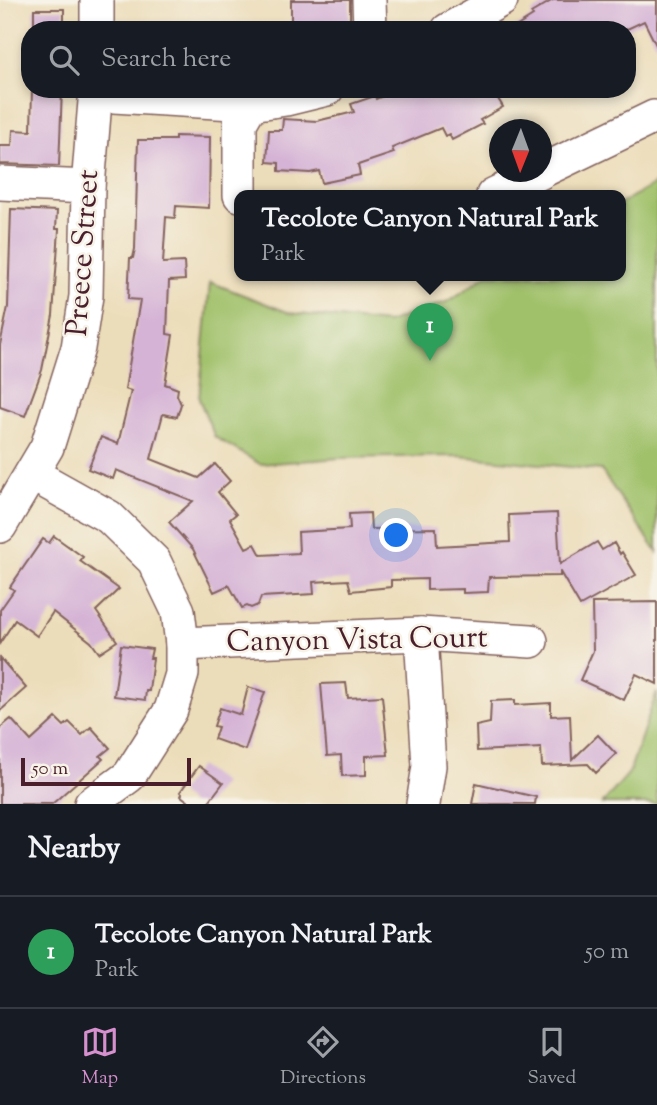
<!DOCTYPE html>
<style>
body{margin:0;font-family:"Sorts Mill Goudy",serif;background:#20242c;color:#f1f3f6}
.compass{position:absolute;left:489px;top:119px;width:63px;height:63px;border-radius:50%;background:#171b24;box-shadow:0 4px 10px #0003;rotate:181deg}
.scale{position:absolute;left:21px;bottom:18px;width:170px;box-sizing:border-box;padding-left:7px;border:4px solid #4a1f2b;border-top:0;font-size:19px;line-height:24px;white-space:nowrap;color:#4a1f2b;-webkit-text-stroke:5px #f7f3e8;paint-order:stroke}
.you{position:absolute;left:397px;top:536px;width:24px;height:24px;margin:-18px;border:5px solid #fff;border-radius:50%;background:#1a73e8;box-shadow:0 0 0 10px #1a73e833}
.badge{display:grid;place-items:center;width:46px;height:46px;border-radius:50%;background:#d690ce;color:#fff;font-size:23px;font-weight:700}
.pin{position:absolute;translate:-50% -58px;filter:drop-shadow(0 2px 4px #0008)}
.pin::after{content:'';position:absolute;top:37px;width:24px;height:21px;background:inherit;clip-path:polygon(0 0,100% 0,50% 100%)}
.popup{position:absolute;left:234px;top:190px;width:392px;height:91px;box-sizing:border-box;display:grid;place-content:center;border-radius:14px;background:#171b24;filter:drop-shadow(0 2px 5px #0005);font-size:23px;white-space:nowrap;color:#9ea1a6}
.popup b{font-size:26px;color:#f1f3f6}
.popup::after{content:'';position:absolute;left:50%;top:100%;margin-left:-14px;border:14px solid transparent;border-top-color:#171b24}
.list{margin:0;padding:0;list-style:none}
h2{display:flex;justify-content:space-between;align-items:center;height:91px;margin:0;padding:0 28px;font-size:30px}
h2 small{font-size:23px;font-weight:400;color:#9ea1a6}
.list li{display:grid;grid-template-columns:46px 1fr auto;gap:21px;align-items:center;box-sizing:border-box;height:112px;padding:0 28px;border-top:2px solid #363941}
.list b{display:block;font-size:26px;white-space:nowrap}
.list p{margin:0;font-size:23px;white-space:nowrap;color:#9ea1a6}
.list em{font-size:23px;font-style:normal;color:#9ea1a6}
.icon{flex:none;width:38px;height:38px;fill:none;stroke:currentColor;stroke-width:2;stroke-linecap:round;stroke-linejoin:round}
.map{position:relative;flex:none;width:657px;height:804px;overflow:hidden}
.search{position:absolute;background:#171b24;box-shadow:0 4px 10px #0003;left:21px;right:21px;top:21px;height:77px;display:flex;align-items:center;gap:18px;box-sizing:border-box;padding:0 24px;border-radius:28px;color:#9ea1a6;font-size:26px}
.sheet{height:203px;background:#171b24}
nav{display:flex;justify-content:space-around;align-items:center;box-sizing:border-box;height:98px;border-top:2px solid #363941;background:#171b24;font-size:19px;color:#9ea1a6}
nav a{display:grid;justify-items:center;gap:4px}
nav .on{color:#d690ce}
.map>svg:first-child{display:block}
.green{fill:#a0c16b;stroke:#75704b;stroke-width:2}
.building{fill:#d5b3d6}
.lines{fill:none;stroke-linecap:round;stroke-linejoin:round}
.minor-casing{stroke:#83625d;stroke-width:36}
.minor{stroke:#fff;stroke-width:33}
.labels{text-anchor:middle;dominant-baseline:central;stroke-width:5;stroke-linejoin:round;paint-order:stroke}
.street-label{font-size:30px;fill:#4a1f2b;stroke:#f7f3e8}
</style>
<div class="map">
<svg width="657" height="804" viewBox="0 0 657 804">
<rect width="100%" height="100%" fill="#f7f3e8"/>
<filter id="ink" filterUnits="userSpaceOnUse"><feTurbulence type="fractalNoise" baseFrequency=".0143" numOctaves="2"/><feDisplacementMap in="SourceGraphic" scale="14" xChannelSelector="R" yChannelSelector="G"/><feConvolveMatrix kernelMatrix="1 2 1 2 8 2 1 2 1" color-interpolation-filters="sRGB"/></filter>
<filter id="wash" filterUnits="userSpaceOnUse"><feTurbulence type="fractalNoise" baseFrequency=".00686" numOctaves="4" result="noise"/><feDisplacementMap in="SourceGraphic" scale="28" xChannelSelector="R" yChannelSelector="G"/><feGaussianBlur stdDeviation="1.57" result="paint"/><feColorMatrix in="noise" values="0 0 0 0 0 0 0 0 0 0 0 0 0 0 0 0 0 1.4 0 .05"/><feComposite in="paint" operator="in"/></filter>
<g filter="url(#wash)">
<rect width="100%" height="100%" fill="#ecddba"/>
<g class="green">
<polygon points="657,183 657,552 601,470 458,456 341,458 260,464 215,437 199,399 210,282 290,313 387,323 449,301 486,275 621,275 621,203"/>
<polygon points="657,691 657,804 602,804 629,773"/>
</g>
<g id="blocks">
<g class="building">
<rect x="291" y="0" width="59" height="30"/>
<polygon points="553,0 657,0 657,47 644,21 625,30 511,30 533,16 531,13"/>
<rect x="34" y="9" width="30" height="21"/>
<polygon points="32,89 62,89 59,166 0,164 0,146 12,146 13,130 31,131"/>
<polygon points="400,89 492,89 503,107 480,120 483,124 452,140 449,134 445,136 441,128 392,148 394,153 358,165 360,175 322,183 319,171 310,173 279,171 279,163 267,162 269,130 282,130 283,119 317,121 354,112 351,104 375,96 376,99"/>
<polygon points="175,136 210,137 209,208 176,206 175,218 166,217 163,263 184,262 185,280 169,281 167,334 173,335 165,384 178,389 177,395 181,404 177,417 163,414 151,459 199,478 215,464 230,481 218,492 236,514 230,519 246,548 255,544 261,555 299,553 298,532 350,529 349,514 370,513 371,529 436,528 437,546 510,542 509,515 557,513 560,564 597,542 602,550 614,543 620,554 622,552 636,575 580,606 560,572 560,576 489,577 488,592 463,593 463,589 427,590 427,579 391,580 391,587 351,591 348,580 313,582 314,594 261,597 258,605 251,608 247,606 242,608 229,585 214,592 193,549 169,522 193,501 116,470 113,479 88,469 101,437 118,444 131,391 125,389 140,300 128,299 130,258 133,258 135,249 138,140 175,140"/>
<polygon points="11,209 57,211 56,229 59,229 53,315 42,370 25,416 0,407 0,345 8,307"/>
<polygon points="54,536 83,557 80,561 119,589 96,611 117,641 99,653 91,642 53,612 37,636 15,620 0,643 0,610 14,590 10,587 43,539 49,543"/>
<polygon points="657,602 657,684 636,674 624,700 580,680 593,651 592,603"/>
<polygon points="121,645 152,649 150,658 153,658 149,691 146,691 145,700 114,696"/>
<polygon points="0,658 26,688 0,711"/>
<polygon points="346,683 348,698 382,696 388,755 366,756 366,775 342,776 341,755 327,756 321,684"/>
<polygon points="248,687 265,692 245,750 214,739 218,727 214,726 220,708 241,715"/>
<polygon points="515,700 515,705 551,703 551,716 570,715 572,760 598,735 616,754 596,773 588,764 542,766 541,748 477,751 476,726 490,723 491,701"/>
<polygon points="56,718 64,726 69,722 82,735 91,727 110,748 100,756 103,759 52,804 0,804 0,728 11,719 31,741"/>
<polygon points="199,766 223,783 207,804 192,804 181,796 182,794 180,792"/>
<polygon points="476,783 536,797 535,804 472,804"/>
</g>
</g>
</g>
<g filter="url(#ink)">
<use href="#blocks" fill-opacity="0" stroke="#83625d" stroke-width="2"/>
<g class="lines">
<defs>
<g id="minor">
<polyline points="369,0 370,30"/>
<polyline points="97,30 97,0"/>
<polyline points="448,30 501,0"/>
<polyline points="96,95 251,104"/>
<polyline points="542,171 654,117"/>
<polyline points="0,183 88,187"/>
<polyline points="240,195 240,123 251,104 286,99 327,89"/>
<polyline points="493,195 541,172"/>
<polyline points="32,474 109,517 154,561 178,611 182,644 182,674 171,710 129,776 91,804"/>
<polyline points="0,526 47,447 78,348 86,296 88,187 96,89"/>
<polyline points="421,634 429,766 423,804"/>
<polyline points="182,644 421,634 531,641"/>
</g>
</defs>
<use href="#minor" class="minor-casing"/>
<use href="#minor" class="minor"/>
</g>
</g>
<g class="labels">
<g class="street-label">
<text transform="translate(84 253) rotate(-86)">Preece Street</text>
<text transform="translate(357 641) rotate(-1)">Canyon Vista Court</text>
</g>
</g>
</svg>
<svg class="compass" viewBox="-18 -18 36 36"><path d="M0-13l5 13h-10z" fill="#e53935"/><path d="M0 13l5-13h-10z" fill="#9ea1a6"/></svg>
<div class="scale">50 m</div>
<div class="you"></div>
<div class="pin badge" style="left:430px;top:361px;background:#2e9e5b">1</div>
<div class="popup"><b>Tecolote Canyon Natural Park</b>Park</div>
<div class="search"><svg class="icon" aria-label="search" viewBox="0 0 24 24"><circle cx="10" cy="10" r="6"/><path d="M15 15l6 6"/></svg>Search here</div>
</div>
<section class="sheet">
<h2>Nearby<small></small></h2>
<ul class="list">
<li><span class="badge" style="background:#2e9e5b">1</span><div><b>Tecolote Canyon Natural Park</b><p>Park</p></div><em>50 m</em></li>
</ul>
</section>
<nav>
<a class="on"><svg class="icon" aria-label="map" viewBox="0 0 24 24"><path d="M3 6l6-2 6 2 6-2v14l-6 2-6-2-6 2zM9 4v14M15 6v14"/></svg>Map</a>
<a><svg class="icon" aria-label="directions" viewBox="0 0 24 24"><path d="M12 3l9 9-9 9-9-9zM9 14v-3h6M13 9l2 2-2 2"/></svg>Directions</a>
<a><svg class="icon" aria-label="saved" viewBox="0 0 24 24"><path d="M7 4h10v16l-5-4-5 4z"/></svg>Saved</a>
</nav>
